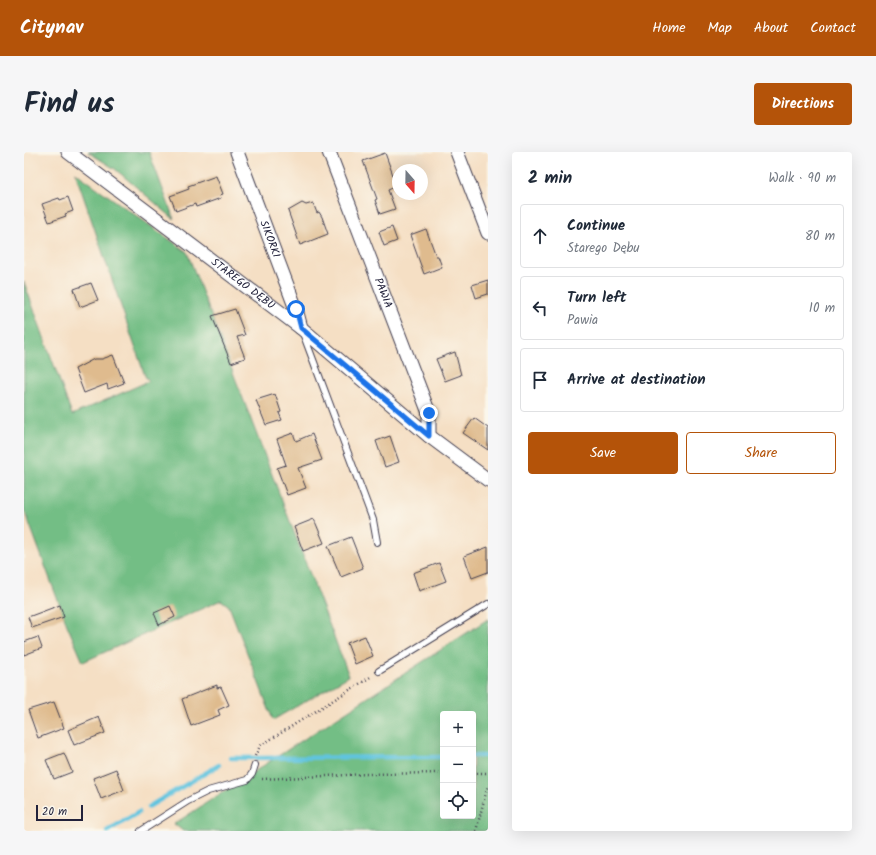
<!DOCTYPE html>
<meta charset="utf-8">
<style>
body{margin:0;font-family:Kalam,sans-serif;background:#f6f6f7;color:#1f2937}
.controls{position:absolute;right:12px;bottom:12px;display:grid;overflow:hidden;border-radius:4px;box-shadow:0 4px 16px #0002}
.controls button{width:36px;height:36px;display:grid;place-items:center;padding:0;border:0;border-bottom:1px solid #e0e1e3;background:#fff;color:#1f2937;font:20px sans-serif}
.compass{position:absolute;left:368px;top:12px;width:36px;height:36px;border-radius:50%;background:#fff;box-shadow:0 4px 16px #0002;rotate:160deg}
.scale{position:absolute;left:12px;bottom:10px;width:47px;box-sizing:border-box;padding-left:4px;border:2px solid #22223b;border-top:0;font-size:11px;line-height:14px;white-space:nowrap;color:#22223b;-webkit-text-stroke:3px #fbf7ec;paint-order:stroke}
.stop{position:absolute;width:12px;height:12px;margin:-9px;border:3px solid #1a73e8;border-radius:50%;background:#fff}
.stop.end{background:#1a73e8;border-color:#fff;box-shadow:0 1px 4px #0008}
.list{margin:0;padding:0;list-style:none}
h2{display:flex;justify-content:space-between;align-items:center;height:52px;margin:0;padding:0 16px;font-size:17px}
h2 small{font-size:13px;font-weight:400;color:#747a83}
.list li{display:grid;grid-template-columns:26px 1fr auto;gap:12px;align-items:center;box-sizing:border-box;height:64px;margin:0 8px 8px;padding:0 8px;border:1px solid #e0e1e3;border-radius:4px}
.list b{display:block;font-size:15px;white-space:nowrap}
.list p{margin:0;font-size:13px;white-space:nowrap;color:#747a83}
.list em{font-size:13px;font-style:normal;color:#747a83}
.actions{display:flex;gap:8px;padding:12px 16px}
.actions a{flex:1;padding:9px 0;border:1px solid #b45309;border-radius:4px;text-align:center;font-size:14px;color:#b45309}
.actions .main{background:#b45309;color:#fff}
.icon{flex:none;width:22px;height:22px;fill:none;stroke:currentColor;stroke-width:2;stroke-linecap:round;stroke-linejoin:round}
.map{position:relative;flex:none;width:464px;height:679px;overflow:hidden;border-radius:4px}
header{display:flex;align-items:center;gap:24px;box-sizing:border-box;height:56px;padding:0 20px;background:#b45309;color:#fff}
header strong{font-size:19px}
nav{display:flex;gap:22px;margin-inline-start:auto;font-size:14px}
.intro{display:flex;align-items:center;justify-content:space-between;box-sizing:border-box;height:96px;padding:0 24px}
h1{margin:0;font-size:28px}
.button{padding:10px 18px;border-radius:4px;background:#b45309;color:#fff;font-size:14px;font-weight:700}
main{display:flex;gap:24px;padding:0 24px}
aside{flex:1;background:#fff;border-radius:4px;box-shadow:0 4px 16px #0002}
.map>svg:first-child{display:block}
.forest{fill:#73be85;stroke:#4a7060;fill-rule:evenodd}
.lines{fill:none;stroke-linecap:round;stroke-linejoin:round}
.stream{stroke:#61c4df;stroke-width:4.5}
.building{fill:#dfbb8e}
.service-casing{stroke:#423e50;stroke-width:8}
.minor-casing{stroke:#423e50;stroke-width:15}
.path{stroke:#423e50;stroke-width:2.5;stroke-dasharray:1 3;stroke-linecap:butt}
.service{stroke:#fff;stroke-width:6}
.minor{stroke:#fff;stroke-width:13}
.route{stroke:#1a73e8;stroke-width:5}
.labels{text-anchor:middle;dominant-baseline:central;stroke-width:4;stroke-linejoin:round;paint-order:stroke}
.street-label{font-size:11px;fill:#22223b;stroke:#fbf7ec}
</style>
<header>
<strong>Citynav</strong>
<nav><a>Home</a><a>Map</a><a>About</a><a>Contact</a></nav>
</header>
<div class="intro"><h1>Find us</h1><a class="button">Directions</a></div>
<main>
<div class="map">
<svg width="464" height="679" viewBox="0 0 464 679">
<rect width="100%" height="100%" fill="#fbf7ec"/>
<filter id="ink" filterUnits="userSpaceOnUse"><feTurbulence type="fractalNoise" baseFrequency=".025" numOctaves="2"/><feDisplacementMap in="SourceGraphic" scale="8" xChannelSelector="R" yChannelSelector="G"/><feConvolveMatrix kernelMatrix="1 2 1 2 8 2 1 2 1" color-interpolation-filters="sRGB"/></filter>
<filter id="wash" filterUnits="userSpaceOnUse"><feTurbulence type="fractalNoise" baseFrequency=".012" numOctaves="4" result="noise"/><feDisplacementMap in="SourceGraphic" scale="16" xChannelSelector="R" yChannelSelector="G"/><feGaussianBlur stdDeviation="0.9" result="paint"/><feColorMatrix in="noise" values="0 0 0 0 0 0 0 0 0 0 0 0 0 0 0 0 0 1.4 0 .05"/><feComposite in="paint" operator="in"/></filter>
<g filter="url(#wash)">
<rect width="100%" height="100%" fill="#f5dfc4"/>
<g class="forest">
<polygon points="64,0 125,0 150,67 91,17"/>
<polygon points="51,20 163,100 325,524 249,568 205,454 197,448 59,510 43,473 0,357 0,130 48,263 125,229 121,224"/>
<path d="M 464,467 L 464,679 L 159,679 L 150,672 ZM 419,562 L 449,562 L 449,664 L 419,664 Z"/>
</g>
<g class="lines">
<g class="stream">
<polyline points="449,604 460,604"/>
<polyline points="207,606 419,605"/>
<polyline points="124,655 195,613"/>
<polyline points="83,679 115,660"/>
</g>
</g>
<g id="blocks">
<g class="building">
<polygon points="361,1 373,34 364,38 371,57 356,62 351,48 353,47 339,9"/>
<polygon points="192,24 199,42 196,43 197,46 172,55 171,52 152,59 146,44 165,37 164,34"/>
<polygon points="44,45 49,59 41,62 42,64 25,70 18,52 35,46 36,48"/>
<polygon points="278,51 282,53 289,51 293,61 295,60 298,65 304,82 276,93 264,59"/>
<polygon points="368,75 373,89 360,94 355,80"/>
<polygon points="402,77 412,104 414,104 418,115 400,122 386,83"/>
<polygon points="464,128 464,142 452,146 448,133"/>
<polygon points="67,131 74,148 56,155 50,137"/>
<polygon points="211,157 221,183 213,185 221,206 207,211 188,164"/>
<polygon points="431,200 437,223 421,229 412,207"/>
<polygon points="89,203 100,231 84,237 83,232 60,241 51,217 70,207 78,207"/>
<polygon points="251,242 257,260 255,261 258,268 242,273 232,248"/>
<polygon points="450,266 464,276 464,298 439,281"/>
<polygon points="269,281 272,289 288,282 298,308 274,316 282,336 263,343 253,316 262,313 253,287"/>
<polygon points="366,284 375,310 361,315 352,289"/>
<polygon points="290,367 300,391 279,399 270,375"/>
<polygon points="327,385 339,416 317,425 304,394"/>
<polygon points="464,395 464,420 448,426 440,404"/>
<polygon points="415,411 422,429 395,439 389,421"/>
<polygon points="36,453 40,465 8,476 4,465"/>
<polygon points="146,454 151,465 135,473 130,461"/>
<polygon points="341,484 349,504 331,512 323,491"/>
<polygon points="14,485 18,496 0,503 0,490"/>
<polygon points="193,533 193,536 197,535 205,553 194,558 196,563 167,574 158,547"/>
<polygon points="30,550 40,576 14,586 4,558"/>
<polygon points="75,565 81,581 50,593 44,578"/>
<polygon points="40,601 48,620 30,627 22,608"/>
<polygon points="92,617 100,638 77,647 69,626"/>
</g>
</g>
</g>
<g filter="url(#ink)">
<use href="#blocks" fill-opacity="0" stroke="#423e50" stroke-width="1"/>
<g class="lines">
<defs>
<g id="service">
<polyline points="279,181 349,368 353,390"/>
<polyline points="355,519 464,452"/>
<polyline points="117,679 164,649 184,639 223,628 228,622 231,613"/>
</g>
<g id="minor">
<path id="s1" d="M 44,0 L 277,176 L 405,284 L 464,328"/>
<path id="s2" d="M 213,0 L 272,157 L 277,176"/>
<path id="s3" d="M 305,0 L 405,261 L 405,284"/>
<polyline points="433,0 464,81"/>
</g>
</defs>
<use href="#service" class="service-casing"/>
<use href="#minor" class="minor-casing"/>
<g class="path">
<polyline points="231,604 236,594 348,524"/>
<polyline points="449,621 464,621"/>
<polyline points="238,627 343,622 419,621"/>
<polyline points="452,679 464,633"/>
</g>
<use href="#service" class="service"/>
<use href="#minor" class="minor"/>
</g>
</g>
<g class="lines" filter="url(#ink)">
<polyline class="route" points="272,157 277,176 405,284 405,261"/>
</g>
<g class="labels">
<g class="street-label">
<text stroke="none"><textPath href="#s2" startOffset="93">SIKORKI</textPath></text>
<text stroke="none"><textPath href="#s1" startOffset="219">STAREGO DĘBU</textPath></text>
<text stroke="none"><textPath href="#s3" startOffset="151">PAWIA</textPath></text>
</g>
</g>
</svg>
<div class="controls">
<button>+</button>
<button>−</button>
<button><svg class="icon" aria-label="locate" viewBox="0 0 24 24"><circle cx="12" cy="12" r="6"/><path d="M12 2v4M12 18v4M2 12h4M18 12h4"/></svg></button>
</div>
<svg class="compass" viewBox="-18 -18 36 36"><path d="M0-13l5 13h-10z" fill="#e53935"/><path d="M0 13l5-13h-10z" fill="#747a83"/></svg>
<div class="scale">20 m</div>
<div class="stop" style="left:272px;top:157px"></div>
<div class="stop end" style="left:405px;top:261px"></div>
</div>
<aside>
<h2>2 min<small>Walk · 90 m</small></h2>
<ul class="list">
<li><svg class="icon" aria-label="ahead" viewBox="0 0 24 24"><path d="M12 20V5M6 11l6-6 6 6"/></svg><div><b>Continue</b><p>Starego Dębu</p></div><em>80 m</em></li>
<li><svg class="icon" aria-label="left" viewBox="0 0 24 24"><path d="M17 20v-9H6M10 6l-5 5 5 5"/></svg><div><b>Turn left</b><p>Pawia</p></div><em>10 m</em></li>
<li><svg class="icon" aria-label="arrive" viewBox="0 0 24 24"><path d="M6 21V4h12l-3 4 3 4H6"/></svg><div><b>Arrive at destination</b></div></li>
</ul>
<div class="actions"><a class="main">Save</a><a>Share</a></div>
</aside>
</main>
